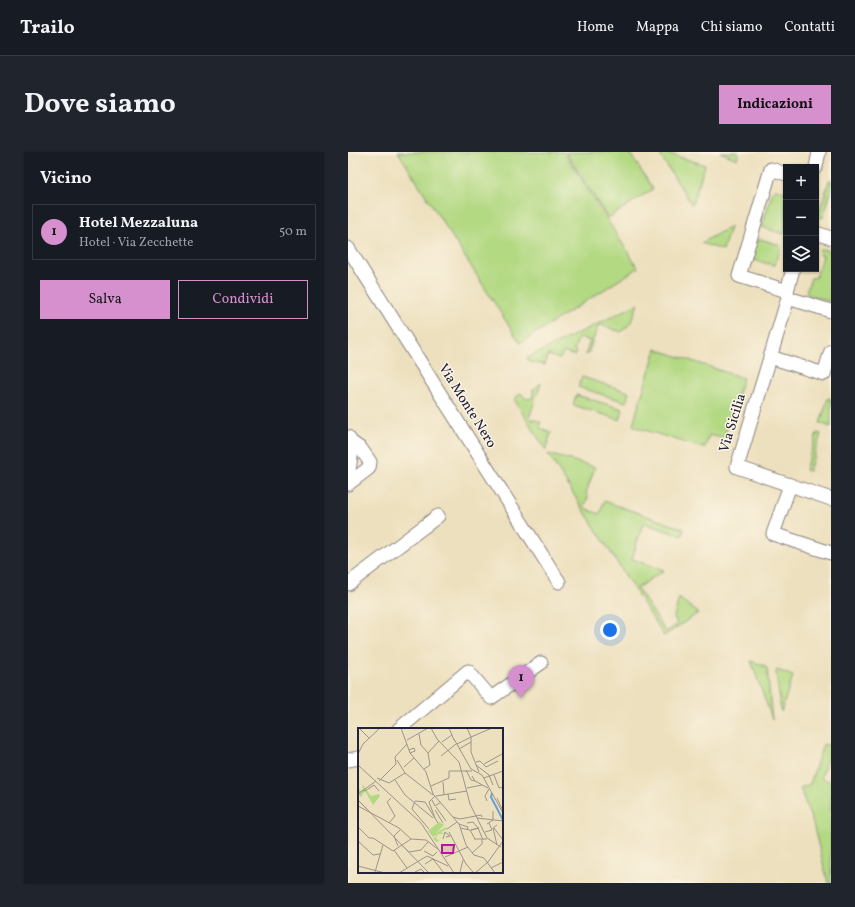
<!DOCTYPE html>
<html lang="it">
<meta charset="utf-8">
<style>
body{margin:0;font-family:Vollkorn,serif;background:#20242c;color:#f1f3f6}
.controls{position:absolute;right:12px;top:12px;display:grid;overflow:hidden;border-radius:0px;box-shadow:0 1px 3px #0004}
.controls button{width:36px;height:36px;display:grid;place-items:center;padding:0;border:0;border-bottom:1px solid #363941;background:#171b24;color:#f1f3f6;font:20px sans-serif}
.you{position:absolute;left:262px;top:478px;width:14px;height:14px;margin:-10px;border:3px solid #fff;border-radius:50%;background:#1a73e8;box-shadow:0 0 0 6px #1a73e833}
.badge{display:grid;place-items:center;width:26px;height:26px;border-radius:50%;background:#d690ce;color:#111;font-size:13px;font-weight:700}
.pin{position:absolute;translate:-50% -33px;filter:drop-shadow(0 1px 2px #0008)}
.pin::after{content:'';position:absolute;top:21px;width:14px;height:12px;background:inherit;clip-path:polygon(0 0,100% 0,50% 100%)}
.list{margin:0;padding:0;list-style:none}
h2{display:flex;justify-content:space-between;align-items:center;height:52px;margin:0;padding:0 16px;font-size:17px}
h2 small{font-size:13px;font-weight:400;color:#9ea1a6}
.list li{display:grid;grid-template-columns:26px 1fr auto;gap:12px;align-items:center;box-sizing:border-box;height:56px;margin:0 8px 8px;padding:0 8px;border:1px solid #363941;border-radius:0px}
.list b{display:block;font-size:15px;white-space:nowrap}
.list p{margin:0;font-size:13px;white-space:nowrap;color:#9ea1a6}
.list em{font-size:13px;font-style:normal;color:#9ea1a6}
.actions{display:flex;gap:8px;padding:12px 16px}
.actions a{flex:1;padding:9px 0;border:1px solid #d690ce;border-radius:0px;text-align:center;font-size:14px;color:#d690ce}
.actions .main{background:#d690ce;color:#111}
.icon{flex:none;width:22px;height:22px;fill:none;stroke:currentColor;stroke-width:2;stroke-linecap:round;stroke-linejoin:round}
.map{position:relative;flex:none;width:483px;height:731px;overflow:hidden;border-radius:0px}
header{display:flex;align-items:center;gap:24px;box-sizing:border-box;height:56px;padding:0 20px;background:#171b24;border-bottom:1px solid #363941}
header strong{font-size:19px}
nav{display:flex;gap:22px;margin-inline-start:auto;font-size:14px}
.intro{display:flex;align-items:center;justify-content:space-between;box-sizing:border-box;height:96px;padding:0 24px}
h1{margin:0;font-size:28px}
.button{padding:10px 18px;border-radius:0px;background:#d690ce;color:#111;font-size:14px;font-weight:700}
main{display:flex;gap:24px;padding:0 24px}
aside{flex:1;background:#171b24;border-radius:0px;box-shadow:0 1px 3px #0004}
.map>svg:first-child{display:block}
.green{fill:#b3d983;stroke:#6a7e5f}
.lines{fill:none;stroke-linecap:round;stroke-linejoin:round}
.minor-casing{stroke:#88817c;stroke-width:15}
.minor{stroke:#fff;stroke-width:13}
.labels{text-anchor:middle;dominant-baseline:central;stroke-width:3;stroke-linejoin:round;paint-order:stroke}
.street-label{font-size:14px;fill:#22223b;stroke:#fcf5e5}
.inset-river{fill:none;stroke:#6ba0d7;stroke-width:2}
.inset-road{fill:none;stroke:#9c948a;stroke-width:1}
.view{fill:#b5179e;fill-opacity:0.15;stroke:#b5179e;stroke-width:2}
.inset-edge{fill:none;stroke:#22223b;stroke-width:2}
</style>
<header>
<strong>Trailo</strong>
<nav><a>Home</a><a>Mappa</a><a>Chi siamo</a><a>Contatti</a></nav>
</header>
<div class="intro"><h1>Dove siamo</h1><a class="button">Indicazioni</a></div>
<main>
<aside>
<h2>Vicino<small></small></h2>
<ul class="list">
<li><span class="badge">1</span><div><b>Hotel Mezzaluna</b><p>Hotel · Via Zecchette</p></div><em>50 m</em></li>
</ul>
<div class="actions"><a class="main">Salva</a><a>Condividi</a></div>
</aside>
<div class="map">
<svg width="483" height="731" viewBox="0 0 483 731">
<rect width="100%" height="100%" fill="#fcf5e5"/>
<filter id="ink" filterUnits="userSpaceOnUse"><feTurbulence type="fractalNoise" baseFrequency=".025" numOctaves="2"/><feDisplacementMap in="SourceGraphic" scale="8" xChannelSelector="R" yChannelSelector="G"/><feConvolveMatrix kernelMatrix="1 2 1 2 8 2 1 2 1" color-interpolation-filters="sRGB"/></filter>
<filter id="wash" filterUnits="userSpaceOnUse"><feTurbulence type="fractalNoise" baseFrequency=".012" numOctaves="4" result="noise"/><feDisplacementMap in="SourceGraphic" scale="16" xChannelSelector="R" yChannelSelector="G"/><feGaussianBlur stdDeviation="0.9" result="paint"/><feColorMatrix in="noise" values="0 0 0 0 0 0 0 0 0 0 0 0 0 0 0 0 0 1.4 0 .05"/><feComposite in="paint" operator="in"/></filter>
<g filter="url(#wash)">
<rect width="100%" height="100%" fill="#ede0be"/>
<g class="green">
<polygon points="50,0 216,0 290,116 172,191"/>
<polygon points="218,0 281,0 305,37 260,66"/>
<polygon points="315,0 357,13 344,53 312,3"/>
<polygon points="372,0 391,0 389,7"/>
<polygon points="481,28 483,28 483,40 475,66 470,64"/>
<polygon points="428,37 438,40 438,77 435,82 414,75 425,38"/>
<polygon points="382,75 375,98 353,91"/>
<polygon points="412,87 432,93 433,95 427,113 425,113 406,108 405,106 410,88"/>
<polygon points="475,97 483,100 483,146 482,148 480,149 459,142 458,140 463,126 468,125 475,104 471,103 472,98"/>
<polygon points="290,152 282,172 273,180 253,173 250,174 240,202 237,203 242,189 231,185 226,198 229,200 227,204 215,200 212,207 200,203 197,213 181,210 179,206"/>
<polygon points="308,197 395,226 376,285 374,286 361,283 357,295 355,296 287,275 285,272"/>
<polygon points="234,225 281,240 278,250 230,235"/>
<polygon points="193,231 181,266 193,270 192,276 203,280 198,298 166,247 173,241 178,247 185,246 185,238"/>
<polygon points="228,243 275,257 272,268 225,253"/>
<polygon points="480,246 483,247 483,275 472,271"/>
<polygon points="469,281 473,282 461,319 457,318"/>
<polygon points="200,302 247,315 238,341 240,345 236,355 243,359 252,362 256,349 336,377 334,384 295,371 284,407 316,418 289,436 318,480 329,472 326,465 331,446 350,461 316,484"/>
<polygon points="403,509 417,514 419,516 424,567"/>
<polygon points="429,518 445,524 433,560 428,520"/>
<polygon points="475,592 483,594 473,626 483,630 483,731 480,731 465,672 452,636 462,632"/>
</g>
</g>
<g filter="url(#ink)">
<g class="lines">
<defs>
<g id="minor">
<polyline points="468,15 471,0"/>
<polyline points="438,22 423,17 391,124 439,139 445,117"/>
<polyline points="468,81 483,86"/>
<polyline points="0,96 211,430"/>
<polyline points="439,139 440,146 389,315 483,347"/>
<polyline points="440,146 483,159"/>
<polyline points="422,205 476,222 483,199"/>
<polyline points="0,285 3,290 13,297 22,310 21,316 0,332"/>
<polyline points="0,325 4,298 3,290"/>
<polyline points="442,333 425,382 483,401"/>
<polyline points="0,432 90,364"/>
<polyline points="51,577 120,519 143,546 193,511"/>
<polyline points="0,608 11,606"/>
</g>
</defs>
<use href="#minor" class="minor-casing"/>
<use href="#minor" class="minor"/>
</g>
</g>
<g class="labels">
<g class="street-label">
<text transform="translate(119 254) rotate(58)">Via Monte Nero</text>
<text transform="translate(385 271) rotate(-73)">Via Sicilia</text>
</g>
</g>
<g transform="translate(10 576)">
<rect width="145" height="145" fill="#ede0be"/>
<path d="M 4,56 L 13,68 L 21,66 L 22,68 L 15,77 L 7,63 L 3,69 L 0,66 L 0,59 L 3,63 L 5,61 ZM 81,94 L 86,97 L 78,105 L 88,99 L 89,101 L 83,104 L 86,106 L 80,106 L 78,110 L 81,113 L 78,114 L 75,110 L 78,109 L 78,107 L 75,109 L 70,103 Z" fill="#b3d983"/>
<path class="inset-river" d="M 134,65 L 133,69 L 145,92"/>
<path class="inset-road" d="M 1,0 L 11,10M 43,0 L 52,25 L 68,44 L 75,66 L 101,96 L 108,117 L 116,127 L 126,130 L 137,145M 73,0 L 79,11 L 101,34 L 112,76 L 129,110 L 143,119M 91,0 L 96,12M 109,0 L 113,9 L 113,24 L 121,44M 61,6 L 63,17 L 70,25 L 81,13M 113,9 L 134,0M 96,11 L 113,41 L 124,47 L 145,85M 49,12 L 70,0M 84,14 L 94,7M 99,16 L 113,9M 101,21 L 113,14M 51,22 L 56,20 L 57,23 L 52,25M 0,26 L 5,16 L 22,0M 83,28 L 98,16M 39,32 L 47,45M 118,34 L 122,33 L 128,39 L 140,33M 126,36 L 144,26M 0,37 L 63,95 L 96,145M 118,37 L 131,47 L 135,57M 46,39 L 56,30M 66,41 L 72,37 L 70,25M 108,42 L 113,52 L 117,53M 136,47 L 141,60 L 145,59M 114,48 L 117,53 L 130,60M 19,50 L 31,55 L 47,45 L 75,67M 126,50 L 145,43M 37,52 L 47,67 L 75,90M 21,53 L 38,36 L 37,29 L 49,16M 85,54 L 86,67M 73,58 L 91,50 L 91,43 L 114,43M 109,60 L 124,57M 5,62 L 7,63 L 16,57 L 21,63M 0,66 L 18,53M 90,66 L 91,72 L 98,71M 78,68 L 109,63M 139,70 L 144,81M 0,72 L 9,81M 0,72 L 71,145M 74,72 L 77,78 L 83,74M 129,73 L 127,68 L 131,61M 0,78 L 41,100 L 53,111 L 68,112 L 81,122M 78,79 L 88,93M 77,82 L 85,95M 95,89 L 102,91 L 123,87 L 124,89M 77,90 L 71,74 L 77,68M 119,90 L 145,93M 31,95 L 37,88 L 29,74 L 33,70M 109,95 L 115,94 L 120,100 L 125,112M 101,96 L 110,99 L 109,102M 129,96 L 135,92 L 135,83M 0,99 L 11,110 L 15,110 L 35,123 L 53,111M 102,100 L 112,102 L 117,111M 120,100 L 121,100 L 113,102 ZM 136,100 L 145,112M 71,101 L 54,81 L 57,73 L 67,74 L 80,95M 89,101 L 99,94M 91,104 L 108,136 L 115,144M 127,104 L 134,102 L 131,95M 85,111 L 87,104 L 92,108 L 88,109M 116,111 L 129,111M 0,113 L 15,127 L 22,126M 139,117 L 135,100 L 139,97M 40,118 L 36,108 L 42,102M 45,118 L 51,124 L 63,122 L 70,114M 36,122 L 49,140M 66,123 L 75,128 L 79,124M 114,125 L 124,116 L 124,112M 87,129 L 110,119M 67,136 L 75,131 L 86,145M 0,138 L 27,145M 133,140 L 145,134 L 144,131M 17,144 L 25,117M 57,144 L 63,141 L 67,145M 102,144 L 105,132M 41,145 L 69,128 L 90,138M 117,145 L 130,134 L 145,113"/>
<path class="view" d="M 84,117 L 96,117 L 95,125 L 84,125 Z"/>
<rect width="145" height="145" class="inset-edge"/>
</g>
</svg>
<div class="controls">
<button>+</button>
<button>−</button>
<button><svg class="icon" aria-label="layers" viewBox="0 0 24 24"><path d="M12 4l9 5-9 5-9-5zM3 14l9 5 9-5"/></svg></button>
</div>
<div class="you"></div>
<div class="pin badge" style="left:173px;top:546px">1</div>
</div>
</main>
